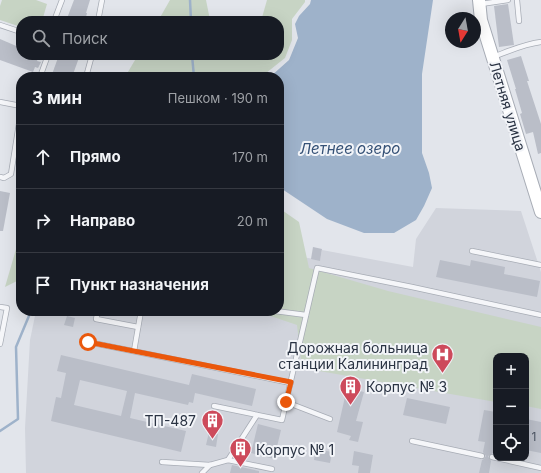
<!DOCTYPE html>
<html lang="ru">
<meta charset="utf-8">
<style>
body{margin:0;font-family:Inter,sans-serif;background:#20242c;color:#f1f3f6}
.controls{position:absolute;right:12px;bottom:12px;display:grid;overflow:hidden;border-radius:8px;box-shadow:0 4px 16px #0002}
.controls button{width:36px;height:36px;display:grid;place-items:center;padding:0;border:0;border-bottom:1px solid #363941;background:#171b24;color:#f1f3f6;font:20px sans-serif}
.compass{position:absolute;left:445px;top:12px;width:36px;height:36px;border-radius:50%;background:#171b24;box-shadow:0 4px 16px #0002;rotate:191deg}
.stop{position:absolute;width:12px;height:12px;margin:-9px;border:3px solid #ea580c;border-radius:50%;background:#fff}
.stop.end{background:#ea580c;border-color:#fff;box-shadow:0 1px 4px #0008}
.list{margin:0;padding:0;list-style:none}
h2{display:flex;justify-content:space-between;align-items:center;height:52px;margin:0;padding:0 16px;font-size:17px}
h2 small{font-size:13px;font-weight:400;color:#9ea1a6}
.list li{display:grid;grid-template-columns:26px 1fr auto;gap:12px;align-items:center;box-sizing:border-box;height:64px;padding:0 16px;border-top:1px solid #363941}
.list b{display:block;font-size:15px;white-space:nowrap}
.list em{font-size:13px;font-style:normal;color:#9ea1a6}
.icon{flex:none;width:22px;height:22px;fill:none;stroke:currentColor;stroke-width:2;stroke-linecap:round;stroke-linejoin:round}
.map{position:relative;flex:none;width:541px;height:473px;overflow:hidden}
.search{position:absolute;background:#171b24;box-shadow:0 4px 16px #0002;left:16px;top:16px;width:268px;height:44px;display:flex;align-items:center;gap:10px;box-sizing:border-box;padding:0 14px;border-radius:16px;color:#9ea1a6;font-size:15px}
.panel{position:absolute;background:#171b24;box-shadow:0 4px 16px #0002;left:16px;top:72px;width:268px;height:244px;border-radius:16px}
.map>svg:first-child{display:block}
.built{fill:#d1d4dc;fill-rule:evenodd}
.green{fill:#c7d4c4}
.water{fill:#9eb2ca}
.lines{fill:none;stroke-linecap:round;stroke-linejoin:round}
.stream{stroke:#9eb2ca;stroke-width:2.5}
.building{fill:#babec8;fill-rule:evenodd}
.lane-casing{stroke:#a7acb5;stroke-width:6}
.secondary-casing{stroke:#a7acb5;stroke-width:14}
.lane{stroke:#f5f6f9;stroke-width:4.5}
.secondary{stroke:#fff;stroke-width:12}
.route{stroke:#ea580c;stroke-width:5}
.labels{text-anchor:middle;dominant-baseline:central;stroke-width:4;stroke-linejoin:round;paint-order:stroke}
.number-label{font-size:12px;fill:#4e5664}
.street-label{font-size:14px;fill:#2a3343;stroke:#f2f4f8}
.poi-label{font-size:14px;fill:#2a3343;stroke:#f2f4f8;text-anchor:end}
.water-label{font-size:15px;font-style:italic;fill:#355176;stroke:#f2f4f8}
</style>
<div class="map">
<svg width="541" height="473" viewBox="0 0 541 473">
<rect width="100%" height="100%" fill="#e2e5eb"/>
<path class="built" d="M 436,208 L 521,211 L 541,272 L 541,473 L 26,473 L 25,428 L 30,340 L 36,311 L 279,311 L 302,257 L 320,260 L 322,250 L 413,267 L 416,239 ZM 496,356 L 526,356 L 526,458 L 496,458 Z"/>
<g class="green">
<polygon points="2,0 36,0 47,4 42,21 21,21 21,27 0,20 0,6"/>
<polygon points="170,0 206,0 209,15 211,21 158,21"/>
<polygon points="267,0 305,0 305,2 292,19 292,40 285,58 261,77 125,77 138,55 225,55 226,57 228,55 279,55 279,21 261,21"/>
<polygon points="279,208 299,222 309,268 388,291 541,327 541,409 526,406 526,356 496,356 496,402 302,368 297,325 256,311 279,311"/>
<polygon points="21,232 21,279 5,287"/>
</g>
<polygon class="water" points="311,0 433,0 422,74 422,153 429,173 432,188 424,206 416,220 394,233 364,233 327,219 279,187 279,77 270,77 289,60 298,38 295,24 299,16 310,4"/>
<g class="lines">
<g class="stream">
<polyline points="190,0 191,21"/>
<polyline points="192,55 194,77"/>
<polyline points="0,431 18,419 16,347 31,311"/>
</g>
</g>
<g class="building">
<polygon points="74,0 90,0 86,13 87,13 85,21 66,21"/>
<polygon points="508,4 514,45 499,47 494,6"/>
<polygon points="0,39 21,48 21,55 35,55 39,56 37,61 41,62 38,68 35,67 33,72 0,60"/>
<polygon points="59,55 80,55 72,77 51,77"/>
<polygon points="521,56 529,81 527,81 541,124 541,153 538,154 533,132 526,134 520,114 522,113 515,89 516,89 507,60"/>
<polygon points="0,191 10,193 3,231 0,231"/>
<polygon points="313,247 322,249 320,261 311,259"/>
<polygon points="440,260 470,266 471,260 505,267 504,274 540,281 537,297 436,277"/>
<polygon points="67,316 75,318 73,327 64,325"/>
<path d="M 61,355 L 189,385 L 192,374 L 256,389 L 252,406 L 195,393 L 193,403 L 189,402 L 188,405 L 135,393 L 130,418 L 186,431 L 181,452 L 51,421 L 56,397 L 61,398 L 66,373 L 57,371 ZM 80,380 L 127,391 L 121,416 L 74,405 Z"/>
<polygon points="347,388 364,392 356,421 363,422 358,442 349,440 351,436 337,432"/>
<polygon points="407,398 450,407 446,424 403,415"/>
<polygon points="484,410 496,412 496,444 495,444 493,453 488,456 489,458 491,461 489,473 479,473 482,460 484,459 486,456 483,452 485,442 478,441"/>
<polygon points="526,419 541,422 541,453 526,450"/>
<polygon points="258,424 281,430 274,459 251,453"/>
<polygon points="209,432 218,434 216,447 206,445"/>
<polygon points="316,449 332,452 330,463 314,460"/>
<polygon points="354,451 373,455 370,473 358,473 359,466 352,465"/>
<polygon points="232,465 259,471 259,473 230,473"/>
</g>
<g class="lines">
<defs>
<g id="lane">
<polyline points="517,0 519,21"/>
<polyline points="481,4 508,0"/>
<polyline points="54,21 62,0"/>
<polyline points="98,21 102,0"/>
<polyline points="0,25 21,32"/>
<path d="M 493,57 C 509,51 524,44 541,42"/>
<polyline points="40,77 48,55"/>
<polyline points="86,77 92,55"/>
<polyline points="0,102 21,106"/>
<polyline points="0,177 4,178 11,174 21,111"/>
<polyline points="472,251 541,265"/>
<polyline points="0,307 7,308 0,344"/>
<polyline points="98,311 96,319 138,327"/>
<polyline points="275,311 306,315"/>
<polyline points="88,342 291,383"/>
<polyline points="134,351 141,311"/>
<polyline points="214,406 282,420 286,402"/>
<polyline points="330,419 286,402 317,268 412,287 541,315"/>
<polyline points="412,441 482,456"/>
<polyline points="492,457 541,468"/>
<polyline points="228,460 257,415"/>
<polyline points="162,462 210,465 228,460 272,469"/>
<polyline points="202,473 210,465"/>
</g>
<polyline id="secondary" points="479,0 481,20 541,212"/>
</defs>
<use href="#lane" class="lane-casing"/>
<use href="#secondary" class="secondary-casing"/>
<use href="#lane" class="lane"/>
<use href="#secondary" class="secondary"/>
</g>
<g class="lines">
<polyline class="route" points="88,342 291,382 286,402"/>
</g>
<defs>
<symbol id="hospital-pin" viewBox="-11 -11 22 30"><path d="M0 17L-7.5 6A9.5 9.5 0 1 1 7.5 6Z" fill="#cd4a5b" stroke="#f2f4f8"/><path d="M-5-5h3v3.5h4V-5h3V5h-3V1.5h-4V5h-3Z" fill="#fff"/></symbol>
<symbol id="building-pin" viewBox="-11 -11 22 30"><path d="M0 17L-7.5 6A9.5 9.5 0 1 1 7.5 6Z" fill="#cd4a5b" stroke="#f2f4f8"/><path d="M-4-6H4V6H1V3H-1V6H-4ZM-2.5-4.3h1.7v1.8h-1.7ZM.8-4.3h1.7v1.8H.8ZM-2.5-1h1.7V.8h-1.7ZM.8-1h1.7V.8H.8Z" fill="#fff"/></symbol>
</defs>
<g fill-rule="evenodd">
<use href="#hospital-pin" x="430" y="342" width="25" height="34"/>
<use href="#building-pin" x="338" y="374" width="25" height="34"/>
<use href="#building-pin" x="200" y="408" width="25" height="34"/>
<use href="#building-pin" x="228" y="436" width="25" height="34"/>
</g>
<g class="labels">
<g class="number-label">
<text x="534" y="436">1</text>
</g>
<g class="street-label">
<text transform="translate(508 106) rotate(73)">Летняя улица</text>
</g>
<g class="poi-label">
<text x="428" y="347">Дорожная больница<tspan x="428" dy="16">станции Калининград</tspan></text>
<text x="366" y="386" text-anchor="start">Корпус № 3</text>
<text x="196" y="420">ТП-487</text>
<text x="256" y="449" text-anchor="start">Корпус № 1</text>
</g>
<g class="water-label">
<text x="350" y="148">Летнее озеро</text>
</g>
</g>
</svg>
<div class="controls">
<button>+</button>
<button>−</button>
<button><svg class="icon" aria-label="locate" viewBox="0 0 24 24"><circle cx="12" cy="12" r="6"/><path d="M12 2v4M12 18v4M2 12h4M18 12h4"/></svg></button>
</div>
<svg class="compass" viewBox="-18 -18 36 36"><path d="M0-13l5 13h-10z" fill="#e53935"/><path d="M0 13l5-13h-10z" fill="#9ea1a6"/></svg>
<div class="stop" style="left:88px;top:342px"></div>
<div class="stop end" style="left:286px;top:402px"></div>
<div class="search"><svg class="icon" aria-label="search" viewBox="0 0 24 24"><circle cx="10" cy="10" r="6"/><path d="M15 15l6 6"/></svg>Поиск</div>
<section class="panel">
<h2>3 мин<small>Пешком · 190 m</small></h2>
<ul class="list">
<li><svg class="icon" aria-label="ahead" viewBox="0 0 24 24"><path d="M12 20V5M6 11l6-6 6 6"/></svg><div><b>Прямо</b></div><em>170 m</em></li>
<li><svg class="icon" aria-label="right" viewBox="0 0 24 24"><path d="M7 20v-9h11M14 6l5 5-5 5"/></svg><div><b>Направо</b></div><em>20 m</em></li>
<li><svg class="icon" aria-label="arrive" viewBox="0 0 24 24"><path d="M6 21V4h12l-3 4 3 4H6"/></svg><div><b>Пункт назначения</b></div></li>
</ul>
</section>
</div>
